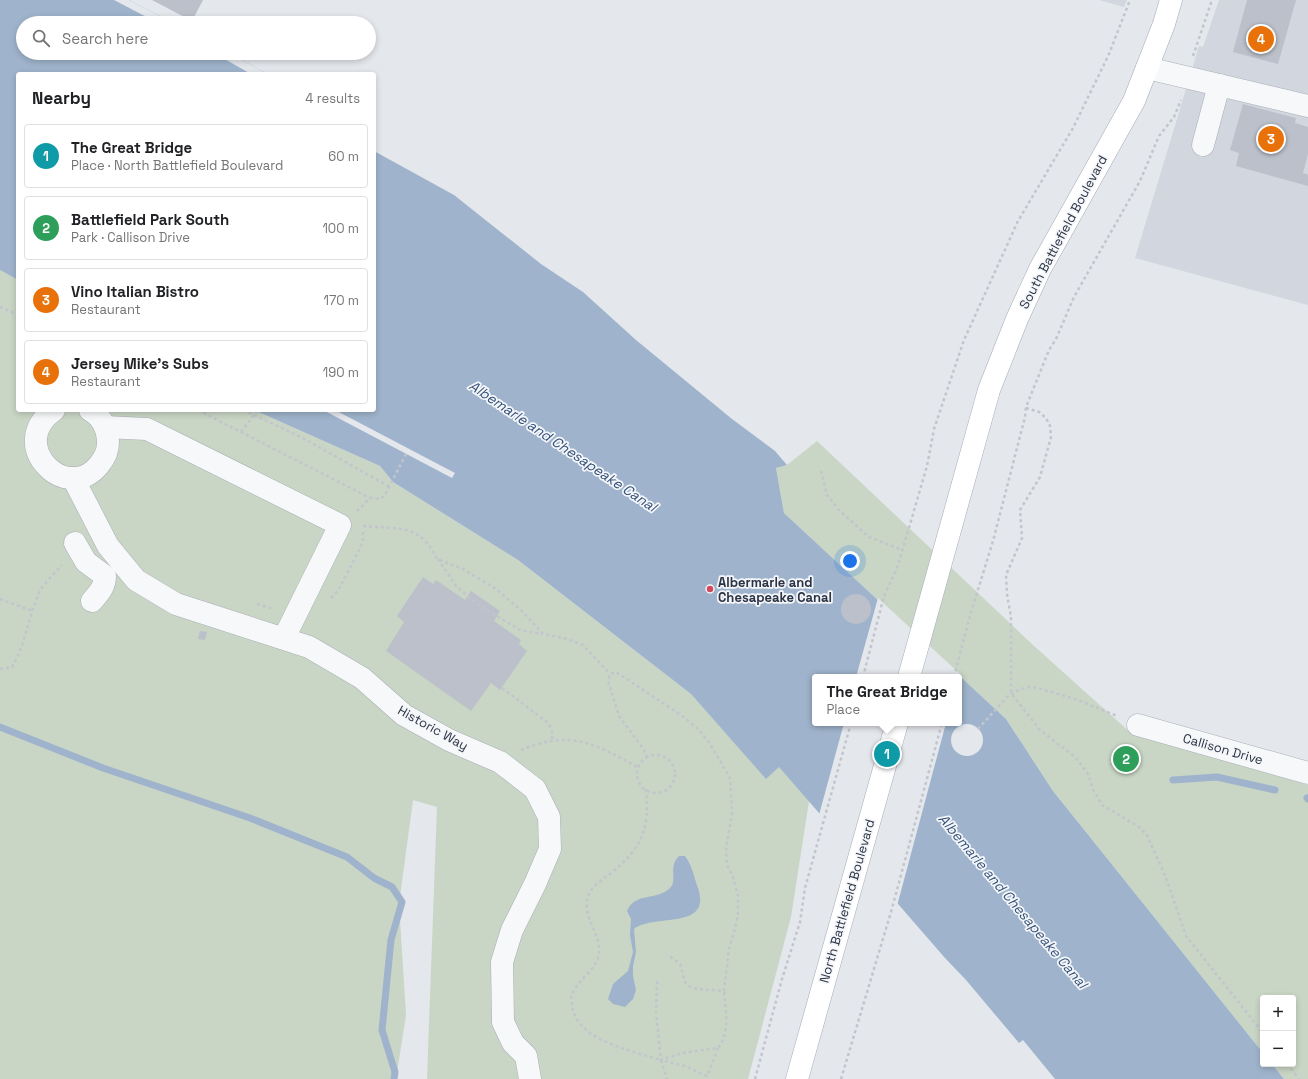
<!DOCTYPE html>
<meta charset="utf-8">
<style>
body{margin:0;font-family:"Space Grotesk",sans-serif;background:#f6f6f6;color:#202124}
.controls{position:absolute;right:12px;bottom:12px;display:grid;overflow:hidden;border-radius:4px;box-shadow:0 2px 6px #0003}
.controls button{width:36px;height:36px;display:grid;place-items:center;padding:0;border:0;border-bottom:1px solid #e0e0e0;background:#fff;color:#202124;font:20px sans-serif}
.you{position:absolute;left:850px;top:561px;width:14px;height:14px;margin:-10px;border:3px solid #fff;border-radius:50%;background:#1a73e8;box-shadow:0 0 0 6px #1a73e833}
.badge{display:grid;place-items:center;width:26px;height:26px;border-radius:50%;background:#db2777;color:#fff;font-size:13px;font-weight:700}
.pin{position:absolute;translate:-50% -50%;border:2px solid #fff;box-shadow:0 1px 4px #0006}
.popup{position:absolute;left:812px;top:674px;width:150px;height:52px;box-sizing:border-box;display:grid;place-content:center;border-radius:4px;background:#fff;filter:drop-shadow(0 1px 3px #0005);font-size:13px;white-space:nowrap;color:#757577}
.popup b{font-size:15px;color:#202124}
.popup::after{content:'';position:absolute;left:50%;top:100%;margin-left:-8px;border:8px solid transparent;border-top-color:#fff}
.list{margin:0;padding:0;list-style:none}
h2{display:flex;justify-content:space-between;align-items:center;height:52px;margin:0;padding:0 16px;font-size:17px}
h2 small{font-size:13px;font-weight:400;color:#757577}
.list li{display:grid;grid-template-columns:26px 1fr auto;gap:12px;align-items:center;box-sizing:border-box;height:64px;margin:0 8px 8px;padding:0 8px;border:1px solid #e0e0e0;border-radius:4px}
.list b{display:block;font-size:15px;white-space:nowrap}
.list p{margin:0;font-size:13px;white-space:nowrap;color:#757577}
.list em{font-size:13px;font-style:normal;color:#757577}
.icon{flex:none;width:22px;height:22px;fill:none;stroke:currentColor;stroke-width:2;stroke-linecap:round;stroke-linejoin:round}
.map{position:relative;flex:none;width:1308px;height:1079px;overflow:hidden}
.search{position:absolute;background:#fff;box-shadow:0 2px 6px #0003;left:16px;top:16px;width:360px;height:44px;display:flex;align-items:center;gap:10px;box-sizing:border-box;padding:0 14px;border-radius:22px;color:#757577;font-size:15px}
.panel{position:absolute;background:#fff;box-shadow:0 2px 6px #0003;left:16px;top:72px;width:360px;height:340px;border-radius:4px}
.map>svg:first-child{display:block}
.built{fill:#d2d6de}
.green{fill:#c9d6c5}
.water{fill:#9fb4cc;fill-rule:evenodd}
.pier{fill:#e4e7ec}
.lines{fill:none;stroke-linecap:round;stroke-linejoin:round}
.stream{stroke:#9fb4cc;stroke-width:7}
.building{fill:#bbc0ca}
.minor-casing{stroke:#a9aeb7;stroke-width:23}
.major-casing{stroke:#a3abb8;stroke-width:23}
.path{stroke:#c2c5cb;stroke-width:2.5;stroke-dasharray:3 3;stroke-linecap:butt}
.minor{stroke:#f7f8fa;stroke-width:22}
.major{stroke:#fff;stroke-width:22}
.poi-dot{fill:#d1495b;stroke:#f4f6f9;stroke-width:1.5}
.labels{text-anchor:middle;dominant-baseline:central;stroke-width:3.5;stroke-linejoin:round;paint-order:stroke}
.street-label{font-size:13px;fill:#2b3445;stroke:#f4f6f9}
.poi-label{font-size:13px;font-weight:bold;fill:#2b3445;stroke:#f4f6f9;text-anchor:start}
.water-label{font-size:14px;font-style:italic;fill:#34527a;stroke:#f4f6f9}
</style>
<div class="map">
<svg width="1308" height="1079" viewBox="0 0 1308 1079">
<rect width="100%" height="100%" fill="#e4e7ec"/>
<g class="built">
<polygon points="1099,0 1127,0 1124,7"/>
<polygon points="1219,0 1308,0 1308,305 1135,258 1199,46 1203,47"/>
</g>
<g class="green">
<polygon points="0,270 18,280 18,410 254,410 380,466 393,482 518,560 691,694 766,778 779,766 809,801 791,917 748,1079 427,1079 437,807 413,800 399,904 406,1015 396,1079 0,1079"/>
<polygon points="817,441 1033,645 1132,734 1308,785 1308,1079 1284,1079 1272,1064 1293,1064 1293,998 1263,998 1263,1053 1053,791 1006,719 784,513 776,468 787,465"/>
</g>
<g class="water">
<polygon points="0,0 129,0 174,23 23,23 23,53 229,53 268,74 18,74 18,280 0,270"/>
<path d="M 374,151 L 454,195 L 541,264 L 583,292 L 636,340 L 732,419 L 775,451 L 787,465 L 776,468 L 784,513 L 1006,719 L 1053,791 L 1263,1053 L 1263,1064 L 1272,1064 L 1284,1079 L 1055,1079 L 1023,1040 L 1019,1043 L 966,980 L 945,958 L 779,767 L 766,779 L 691,694 L 518,560 L 393,482 L 380,466 L 254,410 L 374,410 ZM 815,677 L 959,677 L 959,723 L 815,723 Z"/>
<path d="M 679,856 L 685,856 C 692,865 694,877 698,888 C 712,931 654,913 634,929 L 636,952 L 633,966 L 633,976 L 636,990 L 633,999 L 625,1007 L 613,1004 L 608,999 L 613,984 L 628,971 L 633,952 L 630,935 L 631,919 L 627,911 C 635,892 655,901 669,889 C 679,881 667,868 679,856 Z"/>
</g>
<g class="pier">
<polygon points="114,0 129,0 174,23 158,23"/>
<polygon points="214,53 229,53 268,74 251,74"/>
<polygon points="323,410 335,410 455,473 452,478"/>
<polygon points="878,598 960,674 959,677 856,677"/>
<polygon points="844,723 946,723 897,906 819,815"/>
<circle cx="967" cy="740" r="16"/>
</g>
<g class="lines">
<g class="stream">
<polyline points="0,727 103,768 250,818 347,857 374,878 392,887 402,902 391,940 382,1030 395,1072 394,1079"/>
<polyline points="1173,780 1217,777 1275,790"/>
<polyline points="1307,798 1308,799"/>
</g>
</g>
<g class="building">
<polygon points="152,0 203,0 192,21"/>
<polygon points="1247,0 1296,0 1278,64 1233,52"/>
<polygon points="1243,104 1296,118 1295,123 1308,127 1308,154 1303,173 1308,175 1308,186 1236,166 1239,153 1230,150"/>
<polygon points="423,577 433,584 436,580 465,600 471,591 500,611 494,621 521,640 519,644 527,651 500,690 491,683 471,711 386,651 404,622 397,616"/>
<circle cx="856" cy="609" r="15"/>
<polygon points="200,631 207,632 205,640 198,639"/>
</g>
<g class="lines">
<defs>
<g id="minor">
<polyline points="1147,68 1308,106"/>
<polyline points="1203,145 1219,85"/>
<path d="M 54,410 C 5,445 67,505 99,465 C 104,459 108,452 108,443 C 108,430 102,417 90,410"/>
<polyline points="105,427 147,429 340,525 284,638"/>
<polyline points="73,478 108,546 136,580 176,604 309,647 362,678 404,715 449,740 500,762 535,789 549,817 550,849 535,884 512,930 502,962 503,1022 513,1043 526,1056 530,1079"/>
<path d="M 75,543 L 86,562 L 105,576 C 105,587 99,593 92,601"/>
<polyline points="1138,725 1308,773"/>
</g>
<g id="major">
<polyline points="909,677 989,390 1017,319 1040,269 1134,101 1164,24 1171,0"/>
<polyline points="797,1079 897,723"/>
</g>
</defs>
<use href="#minor" class="minor-casing"/>
<use href="#major" class="major-casing"/>
<g class="path">
<polyline points="1193,56 1212,0"/>
<polyline points="0,307 18,315"/>
<polyline points="1026,408 1039,412 1046,418 1050,426 1051,437 1040,477 1020,510 1022,538 1006,575 1007,594 1011,617 1011,693 1040,730 1075,757 1088,774 1093,789 1102,805 1139,827 1147,835 1166,878 1186,936 1263,1033"/>
<polyline points="198,410 370,498"/>
<polyline points="243,410 301,437 390,487"/>
<polyline points="241,432 258,410"/>
<polyline points="821,471 827,495 839,510 869,537 902,550"/>
<polyline points="357,511 370,498 380,499 385,495 406,454"/>
<path d="M 363,526 C 399,530 419,522 437,559 L 463,569 L 496,589 L 523,612 L 543,634 L 567,639 L 583,645 L 610,674"/>
<polyline points="438,559 456,586 477,604 520,630 542,634"/>
<polyline points="331,598 338,591 363,542 363,532"/>
<polyline points="0,599 33,611"/>
<polyline points="257,604 273,609"/>
<path d="M 0,669 L 12,667 C 27,641 28,616 40,591 C 45,582 55,573 62,565"/>
<polyline points="863,677 884,596 897,568 911,521 927,466 934,429 964,340 1018,221 1073,128 1095,83 1109,54 1130,0"/>
<polyline points="954,677 969,619 993,541 1025,417 1026,407 1049,350 1056,339 1074,297 1140,181 1159,136 1174,117 1181,100"/>
<polyline points="502,688 547,722 552,729 552,740"/>
<polyline points="978,729 1007,697 1016,691 1028,687 1038,688 1078,700 1117,716"/>
<path d="M 521,750 C 571,729 595,744 639,768"/>
<circle cx="656" cy="774" r="19"/>
<polyline points="647,758 644,750 619,716 608,681 610,674 616,672 681,715 699,730 709,742 730,778 732,814 726,849 727,865 733,877 738,896 738,914 735,929 729,949 724,991 697,989 689,986 685,982 680,964 668,955"/>
<path d="M 646,789 C 650,829 642,848 611,873 C 604,879 593,885 589,894 C 579,917 605,936 598,958 C 593,973 577,980 572,995 C 570,998 572,1003 572,1006 C 577,1041 633,1051 661,1060 L 667,1079"/>
<polyline points="657,981 656,1012 661,1060"/>
<path d="M 718,1048 L 707,1076 L 685,1066 L 661,1060 L 682,1053 L 718,1048 C 730,1033 726,1010 724,991"/>
<polyline points="1287,1064 1299,1079"/>
<polyline points="755,1079 782,979 800,922 805,888 851,723"/>
<polyline points="841,1079 891,912 942,723"/>
</g>
<use href="#minor" class="minor"/>
<use href="#major" class="major"/>
</g>
<circle class="poi-dot" cx="710" cy="589" r="4"/>
<g class="labels">
<g class="street-label">
<text transform="translate(1063 232) rotate(-62)">South Battlefield Boulevard</text>
<text transform="translate(433 728) rotate(29)">Historic Way</text>
<text transform="translate(1223 749) rotate(16)">Callison Drive</text>
<text transform="translate(847 901) rotate(-74)">North Battlefield Boulevard</text>
</g>
<g class="poi-label">
<text x="718" y="582">Albermarle and<tspan x="718" dy="15">Chesapeake Canal</tspan></text>
</g>
<g class="water-label">
<text transform="translate(563 446) rotate(34)">Albemarle and Chesapeake Canal</text>
<text transform="translate(1013 901) rotate(50)">Albemarle and Chesapeake Canal</text>
</g>
</g>
</svg>
<div class="controls">
<button>+</button>
<button>−</button>
</div>
<div class="you"></div>
<div class="pin badge" style="left:887px;top:754px;background:#0f9aa8">1</div>
<div class="popup"><b>The Great Bridge</b>Place</div>
<div class="pin badge" style="left:1126px;top:759px;background:#2e9e5b">2</div>
<div class="pin badge" style="left:1271px;top:139px;background:#e8710a">3</div>
<div class="pin badge" style="left:1261px;top:39px;background:#e8710a">4</div>
<div class="search"><svg class="icon" aria-label="search" viewBox="0 0 24 24"><circle cx="10" cy="10" r="6"/><path d="M15 15l6 6"/></svg>Search here</div>
<section class="panel">
<h2>Nearby<small>4 results</small></h2>
<ul class="list">
<li><span class="badge" style="background:#0f9aa8">1</span><div><b>The Great Bridge</b><p>Place · North Battlefield Boulevard</p></div><em>60 m</em></li>
<li><span class="badge" style="background:#2e9e5b">2</span><div><b>Battlefield Park South</b><p>Park · Callison Drive</p></div><em>100 m</em></li>
<li><span class="badge" style="background:#e8710a">3</span><div><b>Vino Italian Bistro</b><p>Restaurant</p></div><em>170 m</em></li>
<li><span class="badge" style="background:#e8710a">4</span><div><b>Jersey Mike's Subs</b><p>Restaurant</p></div><em>190 m</em></li>
</ul>
</section>
</div>
